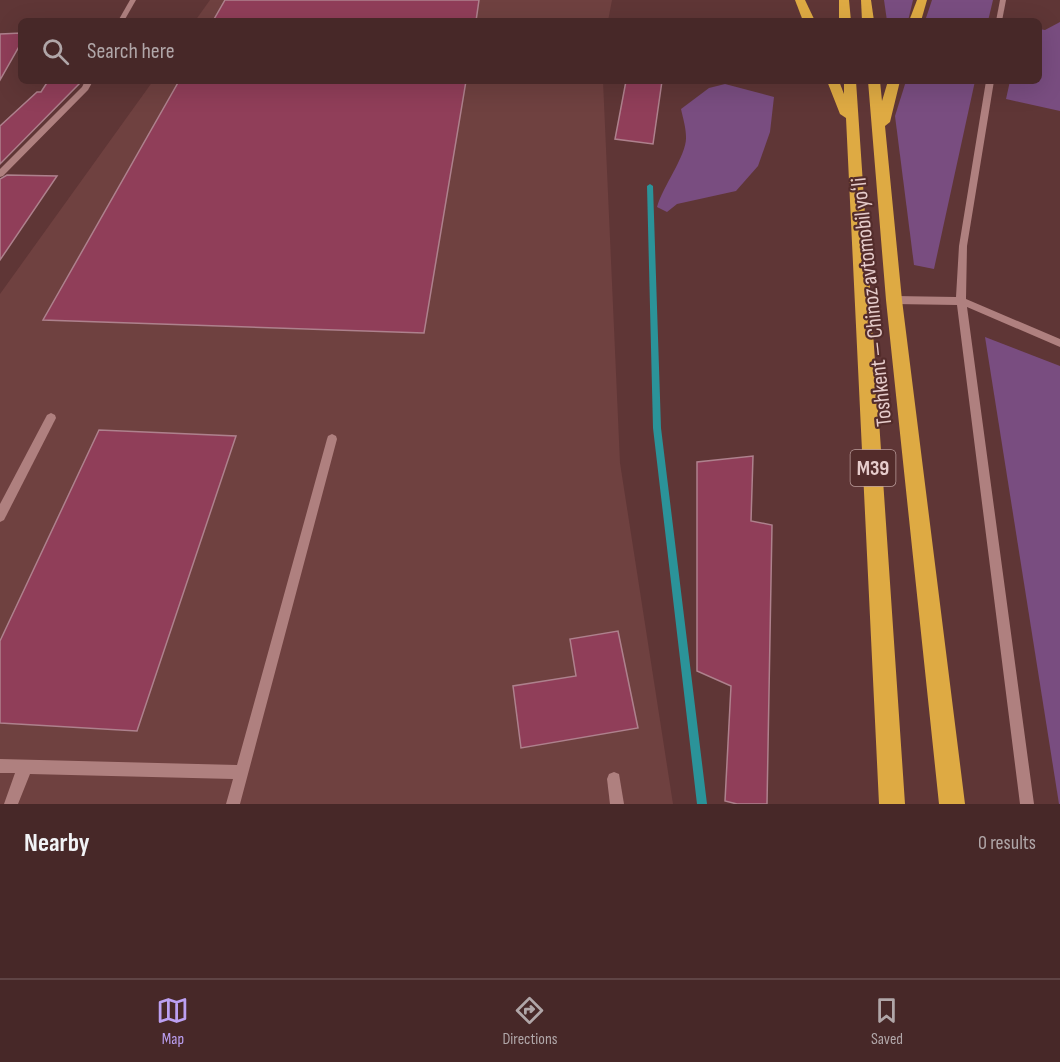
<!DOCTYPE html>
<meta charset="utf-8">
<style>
body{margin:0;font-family:"Sofia Sans Condensed",sans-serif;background:#4e3030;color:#f1f3f6}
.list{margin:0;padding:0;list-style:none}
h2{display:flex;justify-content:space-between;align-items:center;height:78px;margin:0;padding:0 24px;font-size:26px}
h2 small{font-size:20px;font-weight:400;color:#b0a6a8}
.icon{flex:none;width:33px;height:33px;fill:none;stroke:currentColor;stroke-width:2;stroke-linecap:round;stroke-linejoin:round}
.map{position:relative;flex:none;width:1060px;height:804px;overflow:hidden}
.search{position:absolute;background:#472828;box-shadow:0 6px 24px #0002;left:18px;right:18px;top:18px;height:66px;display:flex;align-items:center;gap:15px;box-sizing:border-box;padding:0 21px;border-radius:9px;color:#b0a6a8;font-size:22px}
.sheet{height:174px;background:#472828}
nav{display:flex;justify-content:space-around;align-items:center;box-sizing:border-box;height:84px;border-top:2px solid #5f4445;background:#472828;font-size:16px;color:#b0a6a8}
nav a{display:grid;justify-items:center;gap:3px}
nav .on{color:#bca0f2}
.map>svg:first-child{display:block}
.built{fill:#6f4140}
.green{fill:#794d80}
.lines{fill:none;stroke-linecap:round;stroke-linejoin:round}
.stream{fill:#2b9399;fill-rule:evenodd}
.building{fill:#903e59;stroke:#ae818d;stroke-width:1.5}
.minor{fill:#af807f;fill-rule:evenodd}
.highway{fill:#deaa43;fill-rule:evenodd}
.labels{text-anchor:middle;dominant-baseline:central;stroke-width:4.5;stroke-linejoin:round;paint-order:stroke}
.shield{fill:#532c2b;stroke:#ba9c9b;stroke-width:1.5}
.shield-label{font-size:21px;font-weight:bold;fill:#e6cccb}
.street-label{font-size:22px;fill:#e6cccb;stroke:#532c2b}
</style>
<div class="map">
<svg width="1060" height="804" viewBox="0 0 1060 804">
<rect width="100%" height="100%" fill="#5f3636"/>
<g class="built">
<polygon points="210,0 612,0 608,21 195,21"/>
<polygon points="153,81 603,81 620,463 673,804 0,804 0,294"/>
</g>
<g class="green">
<polygon points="884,0 913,0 908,21 887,21"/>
<polygon points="932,0 993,0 988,21 925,21"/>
<polygon points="1060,22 1060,111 1006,99 1010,81 1039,81 1039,29 1045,30"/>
<polygon points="906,81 975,81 934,269 914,265 895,116"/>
<path d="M 725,84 L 774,97 L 770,132 L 758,166 L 736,191 L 677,204 L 667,212 L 657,207 C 663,186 687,155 686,137 C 686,128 683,118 681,109 L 709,88 Z"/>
<polygon points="985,337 1060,366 1060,804 1059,804"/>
</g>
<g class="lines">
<polygon class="stream" points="650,184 653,186 661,428 707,804 697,804 653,428 647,186"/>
</g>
<g class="building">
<polygon points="225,0 479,0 476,21 213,21"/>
<polygon points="21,33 21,43 0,80 0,34"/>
<polygon points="48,81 82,81 0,164 0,126 37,92 41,92"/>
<polygon points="179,81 466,81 424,333 43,320"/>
<polygon points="626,81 662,81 653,144 615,139"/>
<polygon points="7,175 57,176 0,260 0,179"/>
<polygon points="99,430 236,436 137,731 0,723 0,641"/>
<polygon points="753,456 751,521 772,525 767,804 737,804 725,801 731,686 697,671 697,462"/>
<polygon points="618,631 638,728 521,748 513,686 576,676 570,639"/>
</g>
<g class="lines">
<g class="minor">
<polygon points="130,0 136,0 124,21 118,21"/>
<polygon points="1000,0 1006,0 1002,21 996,21"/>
<polygon points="85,81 93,81 88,90 3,176 0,177 0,169 82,87"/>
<polygon points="986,81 994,81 967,246 966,299 1060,339 1060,347 967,307 1034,804 1020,804 957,305 894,304 889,300 894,296 956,297 959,246"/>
<polygon points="51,413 55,415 56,418 4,520 0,522 0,504 47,415"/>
<polygon points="332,434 336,436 337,439 240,804 226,804 233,779 30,774 18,804 4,804 15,773 0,773 0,759 237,765 327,439 328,436"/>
<polygon points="614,772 619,774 624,804 610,804 607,779 609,774"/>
</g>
<g class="highway">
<polygon points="795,0 805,0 815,21 803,21"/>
<polygon points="839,0 849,0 851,21 839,21"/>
<polygon points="861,0 871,0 874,21 862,21"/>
<polygon points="917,0 927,0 921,21 909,21"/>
<polygon points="827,81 839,81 844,94 844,81 856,81 905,804 879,804 846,118 840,114"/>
<polygon points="868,81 880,81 882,101 888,81 900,81 890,122 885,126 902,300 965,804 939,804 886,300"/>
</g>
</g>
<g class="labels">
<rect class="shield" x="850.5" y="450" width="45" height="36" rx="4.5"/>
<g class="shield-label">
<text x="873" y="468">M39</text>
</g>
<g class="street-label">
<text transform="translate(872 302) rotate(-96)">Toshkent — Chinoz avtomobil yoʻli</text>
</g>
</g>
</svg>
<div class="search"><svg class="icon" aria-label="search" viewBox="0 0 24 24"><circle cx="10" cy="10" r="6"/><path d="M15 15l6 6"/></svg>Search here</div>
</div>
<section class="sheet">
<h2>Nearby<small>0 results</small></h2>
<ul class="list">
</ul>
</section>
<nav>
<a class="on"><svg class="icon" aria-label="map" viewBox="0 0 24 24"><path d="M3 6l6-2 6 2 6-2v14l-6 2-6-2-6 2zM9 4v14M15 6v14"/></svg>Map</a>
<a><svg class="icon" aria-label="directions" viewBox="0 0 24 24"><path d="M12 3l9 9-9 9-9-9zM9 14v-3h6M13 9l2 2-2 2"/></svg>Directions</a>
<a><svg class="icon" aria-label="saved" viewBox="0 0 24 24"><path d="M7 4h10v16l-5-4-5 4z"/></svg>Saved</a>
</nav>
